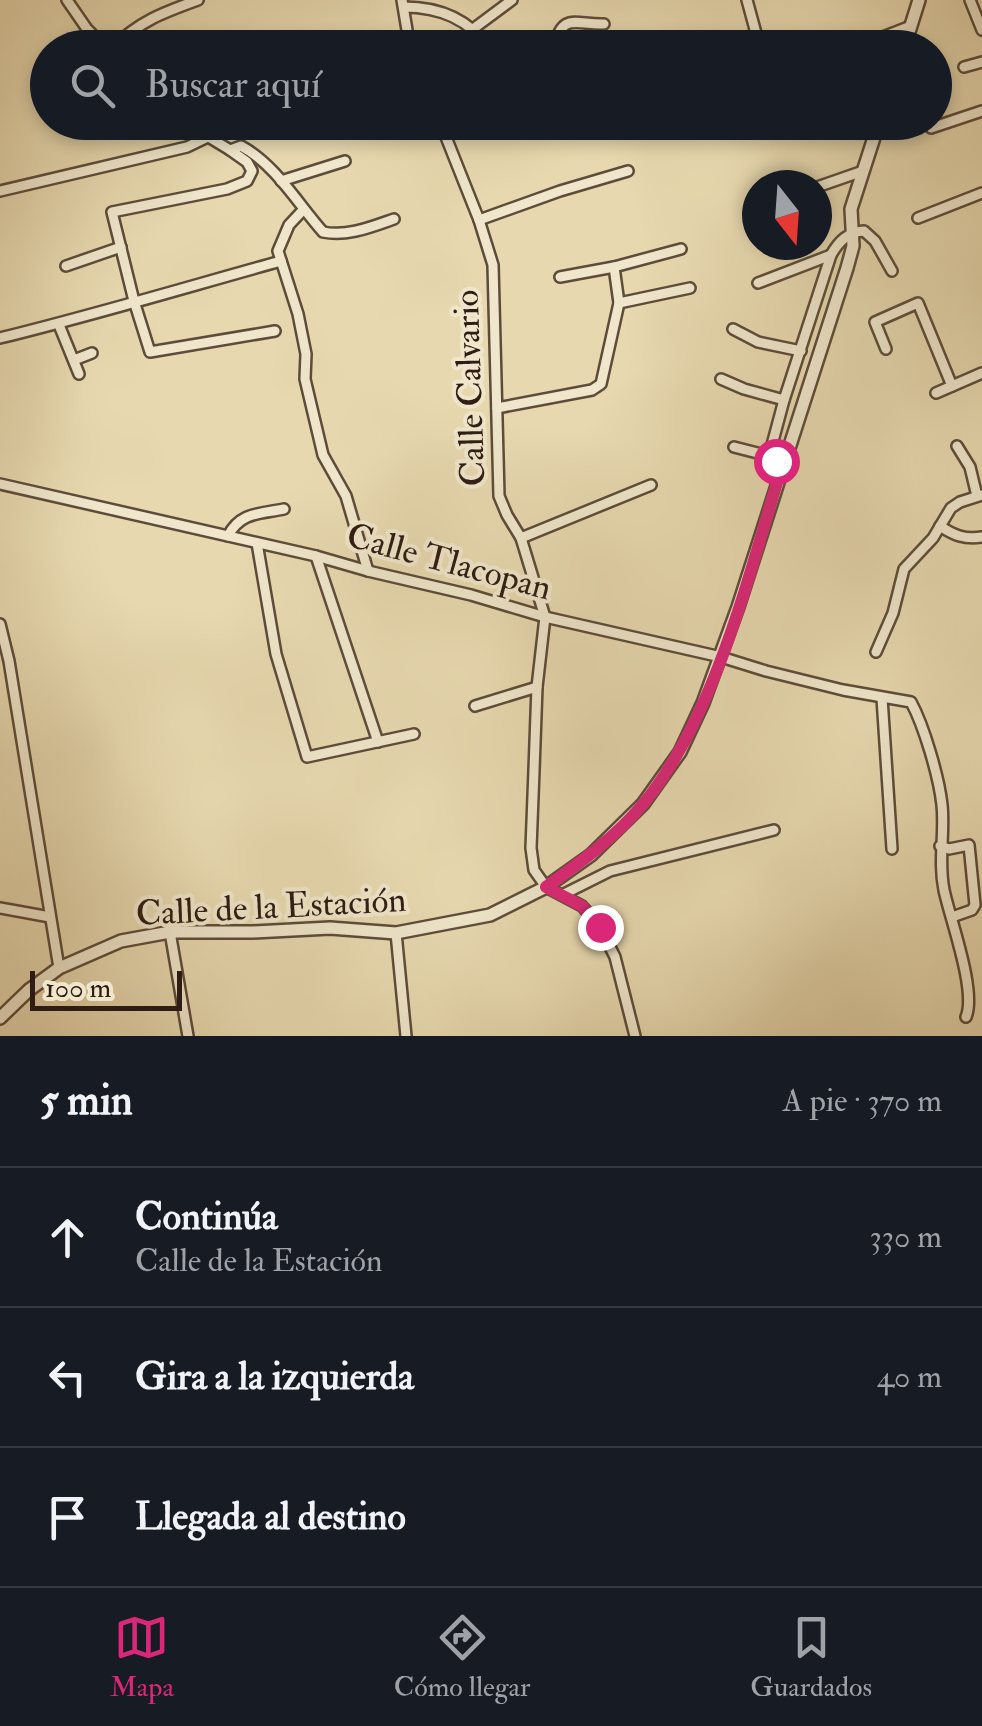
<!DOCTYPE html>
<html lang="es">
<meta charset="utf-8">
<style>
body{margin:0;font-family:"IM FELL Double Pica",serif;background:#20242c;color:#f1f3f6}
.compass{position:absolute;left:742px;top:170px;width:90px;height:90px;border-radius:50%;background:#171b24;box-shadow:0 5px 15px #0003;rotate:163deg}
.scale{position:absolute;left:30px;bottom:25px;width:152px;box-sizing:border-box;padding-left:10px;border:5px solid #2f1d13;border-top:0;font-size:28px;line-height:35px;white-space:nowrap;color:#2f1d13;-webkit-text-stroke:8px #efe6cb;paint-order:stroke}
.stop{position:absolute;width:30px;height:30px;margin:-22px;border:8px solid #db2777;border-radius:50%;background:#fff}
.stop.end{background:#db2777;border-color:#fff;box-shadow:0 2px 10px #0008}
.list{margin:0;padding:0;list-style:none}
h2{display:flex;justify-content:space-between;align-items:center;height:130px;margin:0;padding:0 40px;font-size:42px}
h2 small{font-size:32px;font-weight:400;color:#9ea1a6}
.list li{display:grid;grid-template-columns:65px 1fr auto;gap:30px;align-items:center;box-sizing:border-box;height:140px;padding:0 40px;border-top:2px solid #363941}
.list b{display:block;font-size:38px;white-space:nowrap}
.list p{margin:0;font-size:32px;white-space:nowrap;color:#9ea1a6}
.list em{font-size:32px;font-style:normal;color:#9ea1a6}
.icon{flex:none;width:55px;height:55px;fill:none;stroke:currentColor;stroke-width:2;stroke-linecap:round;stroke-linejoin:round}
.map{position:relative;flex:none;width:982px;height:1036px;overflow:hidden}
.search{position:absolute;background:#171b24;box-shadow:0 5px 15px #0003;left:30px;right:30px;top:30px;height:110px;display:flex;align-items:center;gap:25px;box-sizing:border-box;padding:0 35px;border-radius:55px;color:#9ea1a6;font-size:38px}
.sheet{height:550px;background:#171b24}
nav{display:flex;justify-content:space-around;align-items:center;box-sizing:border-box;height:140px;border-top:2px solid #363941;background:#171b24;font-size:28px;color:#9ea1a6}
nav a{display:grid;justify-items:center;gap:5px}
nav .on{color:#db2777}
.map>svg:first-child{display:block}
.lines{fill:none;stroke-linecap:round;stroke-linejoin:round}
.minor-casing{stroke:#5d4c3a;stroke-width:14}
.tertiary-casing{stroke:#5d4c3a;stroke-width:16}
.minor{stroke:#efe6cb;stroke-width:9}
.tertiary{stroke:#efe6cb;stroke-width:11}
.route{stroke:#db2777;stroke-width:12}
.labels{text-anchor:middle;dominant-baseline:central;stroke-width:8;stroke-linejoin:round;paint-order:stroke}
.street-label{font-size:35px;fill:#2f1d13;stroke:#efe6cb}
</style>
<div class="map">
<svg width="982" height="1036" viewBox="0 0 982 1036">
<rect width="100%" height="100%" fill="#e7d8af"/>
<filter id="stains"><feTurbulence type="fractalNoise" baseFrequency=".002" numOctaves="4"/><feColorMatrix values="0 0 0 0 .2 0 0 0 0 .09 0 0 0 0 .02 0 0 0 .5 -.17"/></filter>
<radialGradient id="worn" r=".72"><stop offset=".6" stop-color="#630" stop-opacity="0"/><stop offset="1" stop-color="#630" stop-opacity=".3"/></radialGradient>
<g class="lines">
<defs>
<g id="minor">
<polyline points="67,0 87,29 106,48"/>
<polyline points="402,0 410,48"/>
<polyline points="747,0 760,48"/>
<polyline points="970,0 982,30"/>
<path d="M 404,7 C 439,7 468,18 489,48"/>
<polyline points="473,29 512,0"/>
<polyline points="862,45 911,26"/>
<path d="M 112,48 C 140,21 162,13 198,0"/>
<path d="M 554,48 C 562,11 576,25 604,24"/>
<polyline points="964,67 982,62"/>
<path d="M 191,122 L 207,136 L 230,150 L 241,146 C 275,164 298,204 323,232 C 347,237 371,227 394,219"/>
<polyline points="440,122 479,220 493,265 499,496 507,515 521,538 545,617 537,687 534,770 531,848 534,870 546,887 582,906 600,927 615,957 635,1036"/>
<polyline points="931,128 982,111"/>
<polyline points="230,150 247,162 252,171 247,181 227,189 112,212 134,301 150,352 275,331"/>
<polyline points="281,181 345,161"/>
<polyline points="817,187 863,171"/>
<polyline points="0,191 187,147 239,122"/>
<polyline points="303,210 289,225 278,251 298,314 306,354 305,379 323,455 346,496 368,571"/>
<polyline points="918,218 982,193"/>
<polyline points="479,220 560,191 628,171"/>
<polyline points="66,266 121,247"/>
<polyline points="560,277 614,267 681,249"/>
<polyline points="758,283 831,255"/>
<polyline points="619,303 690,288"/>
<polyline points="59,325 79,374"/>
<polyline points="733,329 758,342 801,351"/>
<path d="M 0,338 C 94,315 187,287 281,261"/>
<polyline points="886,349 875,322 918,303 952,386"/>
<polyline points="74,360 92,353"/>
<polyline points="721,379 744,389 784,400"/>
<polyline points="936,393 982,373"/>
<polyline points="497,408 592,390 601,384 619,303 614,267"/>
<polyline points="957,446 970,467 977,496"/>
<polyline points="734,447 769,456"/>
<path d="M 783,466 L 769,456 L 784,400 L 831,255 C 839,241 848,232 864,231 L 875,241 L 892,271"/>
<path d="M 0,484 L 316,556 L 368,571 L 471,595 L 545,617 L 721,657 L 766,671 L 843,690 L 911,702 C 924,726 939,777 942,805 C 945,833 938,861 944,890 C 950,919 977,991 966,1017"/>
<path d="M 940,526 C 953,535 965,540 982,537"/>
<path d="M 228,536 C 240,512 260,514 284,509"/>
<polyline points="521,538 651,485"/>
<polyline points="257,543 276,654 307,757 414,734"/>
<polyline points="316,556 378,742"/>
<polyline points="0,624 9,661 59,968"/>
<polyline points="876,652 893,613 904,569 933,538 951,508 960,502 982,495"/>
<polyline points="882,698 892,849"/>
<polyline points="475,706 537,687"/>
<polyline points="940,846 949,849 969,845 975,905 972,910 952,917"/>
<polyline points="562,895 610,871 774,830"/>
<polyline points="0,908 50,917"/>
<polyline points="170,932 188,1036"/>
<polyline points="396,933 406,1036"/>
</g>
<g id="tertiary">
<polyline points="904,48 919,0"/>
<polyline points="0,1018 29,990 59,968 121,941 170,932 253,932 330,928 396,933 490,915 546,887 591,855 643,804 680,752 703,703 738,607 847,268 853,246 851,209 879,122"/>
</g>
</defs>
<use href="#minor" class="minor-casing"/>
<use href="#tertiary" class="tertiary-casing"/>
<use href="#minor" class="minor"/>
<use href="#tertiary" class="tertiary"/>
</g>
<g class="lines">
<path class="route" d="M 600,927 L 582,906 L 546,887 C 581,862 617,836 644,803 C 716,715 749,574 782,466 L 776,461"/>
</g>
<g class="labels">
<g class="street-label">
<text transform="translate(470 388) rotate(-92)">Calle Calvario</text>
<text transform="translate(449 562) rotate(15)">Calle Tlacopan</text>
<text transform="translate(271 907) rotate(-3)">Calle de la Estación</text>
</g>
</g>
<rect width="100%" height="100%" filter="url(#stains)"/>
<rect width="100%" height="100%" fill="url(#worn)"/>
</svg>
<svg class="compass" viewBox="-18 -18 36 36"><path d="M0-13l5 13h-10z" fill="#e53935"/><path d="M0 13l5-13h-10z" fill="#9ea1a6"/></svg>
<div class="scale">100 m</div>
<div class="stop" style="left:776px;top:461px"></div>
<div class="stop end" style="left:600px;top:927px"></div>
<div class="search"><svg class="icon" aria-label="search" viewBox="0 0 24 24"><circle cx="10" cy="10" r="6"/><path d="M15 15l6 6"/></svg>Buscar aquí</div>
</div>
<section class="sheet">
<h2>5 min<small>A pie · 370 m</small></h2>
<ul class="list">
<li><svg class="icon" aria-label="ahead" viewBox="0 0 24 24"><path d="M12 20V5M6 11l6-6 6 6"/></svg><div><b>Continúa</b><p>Calle de la Estación</p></div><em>330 m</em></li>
<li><svg class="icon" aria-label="left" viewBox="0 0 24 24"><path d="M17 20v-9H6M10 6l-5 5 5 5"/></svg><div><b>Gira a la izquierda</b></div><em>40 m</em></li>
<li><svg class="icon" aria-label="arrive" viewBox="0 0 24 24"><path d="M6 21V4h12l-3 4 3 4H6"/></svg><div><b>Llegada al destino</b></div></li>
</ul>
</section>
<nav>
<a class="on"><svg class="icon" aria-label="map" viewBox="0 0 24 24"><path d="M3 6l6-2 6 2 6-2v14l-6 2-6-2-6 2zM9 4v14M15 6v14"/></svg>Mapa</a>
<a><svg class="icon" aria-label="directions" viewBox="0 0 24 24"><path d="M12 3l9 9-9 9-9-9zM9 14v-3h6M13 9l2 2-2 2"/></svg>Cómo llegar</a>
<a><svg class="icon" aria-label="saved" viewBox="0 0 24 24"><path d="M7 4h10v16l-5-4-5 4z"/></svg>Guardados</a>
</nav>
